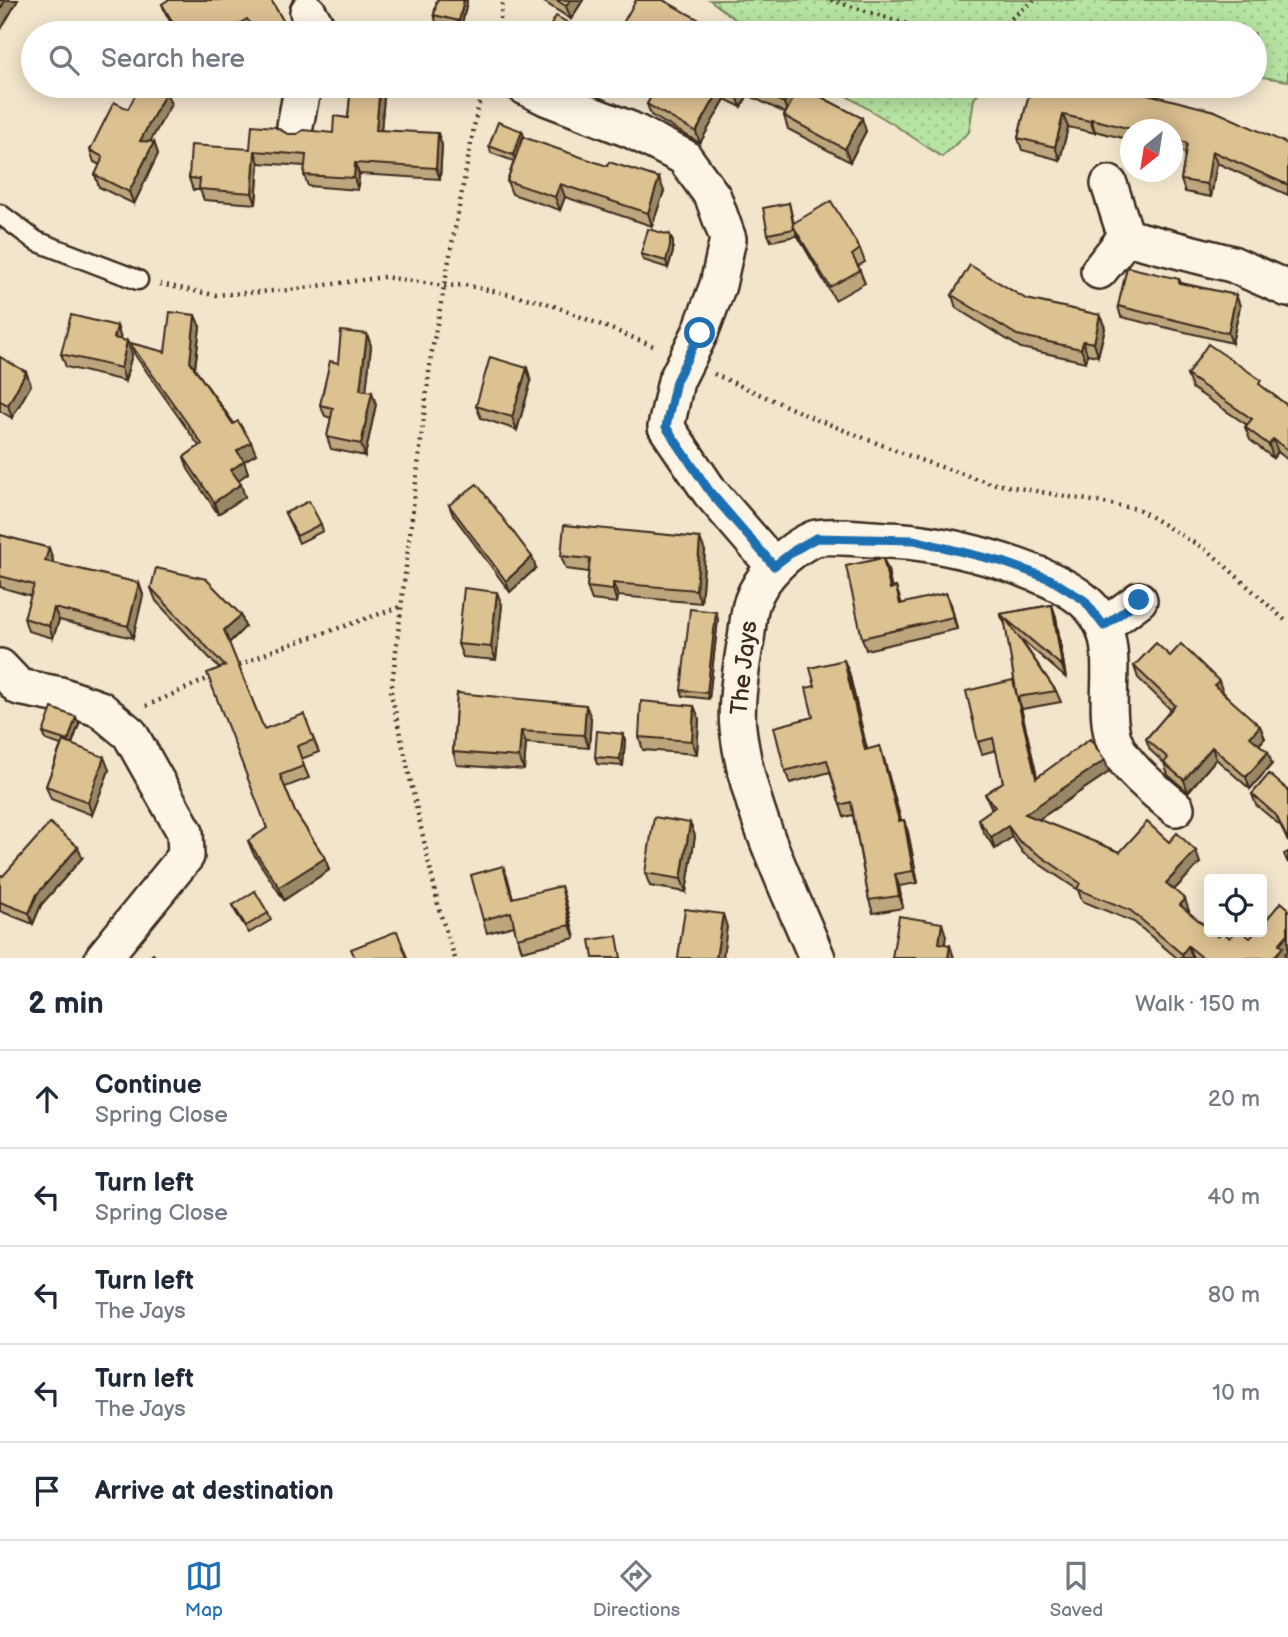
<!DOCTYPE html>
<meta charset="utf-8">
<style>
body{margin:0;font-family:"Balsamiq Sans",sans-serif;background:#f6f6f7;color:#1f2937}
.controls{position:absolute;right:21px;bottom:21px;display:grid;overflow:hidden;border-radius:7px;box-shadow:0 4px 18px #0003}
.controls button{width:63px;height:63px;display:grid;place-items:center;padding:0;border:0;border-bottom:2px solid #e0e1e3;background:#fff;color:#1f2937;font:35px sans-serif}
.compass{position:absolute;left:1120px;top:119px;width:63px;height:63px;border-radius:50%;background:#fff;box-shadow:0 4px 18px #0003;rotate:210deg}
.stop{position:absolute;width:21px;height:21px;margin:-16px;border:5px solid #1f6fb2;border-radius:50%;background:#fff}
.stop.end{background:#1f6fb2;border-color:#fff;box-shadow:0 2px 7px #0008}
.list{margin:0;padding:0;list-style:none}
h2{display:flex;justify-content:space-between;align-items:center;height:91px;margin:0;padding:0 28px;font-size:30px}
h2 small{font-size:23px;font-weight:400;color:#747a83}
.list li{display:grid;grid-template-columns:46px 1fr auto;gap:21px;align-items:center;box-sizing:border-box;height:98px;padding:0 28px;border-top:2px solid #e0e1e3}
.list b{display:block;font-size:26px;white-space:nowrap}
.list p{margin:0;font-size:23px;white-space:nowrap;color:#747a83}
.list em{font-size:23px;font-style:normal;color:#747a83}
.icon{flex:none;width:38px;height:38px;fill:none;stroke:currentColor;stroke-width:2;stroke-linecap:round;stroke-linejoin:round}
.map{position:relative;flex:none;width:1288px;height:958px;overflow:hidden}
.search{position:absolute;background:#fff;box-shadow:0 4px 18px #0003;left:21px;right:21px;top:21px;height:77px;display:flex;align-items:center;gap:18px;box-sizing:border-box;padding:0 24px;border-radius:38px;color:#747a83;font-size:26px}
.sheet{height:581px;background:#fff}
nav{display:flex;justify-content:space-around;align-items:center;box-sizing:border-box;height:98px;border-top:2px solid #e0e1e3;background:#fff;font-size:19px;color:#747a83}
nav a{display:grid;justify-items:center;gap:4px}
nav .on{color:#1f6fb2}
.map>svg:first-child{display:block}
.park{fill:url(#park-dots);stroke:#798760;stroke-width:2}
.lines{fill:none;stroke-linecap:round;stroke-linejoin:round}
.lane-casing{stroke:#3b2a1e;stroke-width:23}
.street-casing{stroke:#3b2a1e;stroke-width:40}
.path{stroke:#3b2a1e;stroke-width:4.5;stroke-dasharray:2 5;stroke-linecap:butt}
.lane{stroke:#fcf5e5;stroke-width:18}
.street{stroke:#fcf5e5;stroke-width:35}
.wall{fill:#bda67d;stroke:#3b2a1e;stroke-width:2}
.shaded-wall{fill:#9a8766;stroke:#3b2a1e;stroke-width:2}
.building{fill:#dcc191;stroke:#3b2a1e;stroke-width:2}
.route{stroke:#1f6fb2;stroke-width:9}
.labels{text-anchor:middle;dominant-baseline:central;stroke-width:7;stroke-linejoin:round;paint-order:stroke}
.street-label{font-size:24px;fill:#3b2a1e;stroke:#fcf5e5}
</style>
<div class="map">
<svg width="1288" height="958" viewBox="0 0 1288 958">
<defs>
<pattern id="park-dots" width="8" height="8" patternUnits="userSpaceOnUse" patternTransform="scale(1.75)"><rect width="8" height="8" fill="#b7e4a2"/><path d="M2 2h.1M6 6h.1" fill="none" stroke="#9ec48b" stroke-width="1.8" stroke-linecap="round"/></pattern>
</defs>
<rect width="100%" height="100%" fill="#f2e5cc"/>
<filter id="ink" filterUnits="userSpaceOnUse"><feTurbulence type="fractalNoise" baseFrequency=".0143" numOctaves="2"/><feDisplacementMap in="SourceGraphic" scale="14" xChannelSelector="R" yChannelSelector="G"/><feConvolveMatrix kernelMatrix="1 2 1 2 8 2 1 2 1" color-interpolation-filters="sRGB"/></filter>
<g filter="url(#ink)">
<g class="park">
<polygon points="710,0 1288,0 1288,81 1255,76 1255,33 753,33"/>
<polygon points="830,86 984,86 974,99 969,132 942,157 893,124"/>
</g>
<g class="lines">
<defs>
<polyline id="lane" points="0,214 36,241 138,280"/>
<g id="street">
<polyline points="308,12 320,33"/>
<polyline points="524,86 548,98 631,130 684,157 713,197 728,239 718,285 700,333 676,381 666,427 710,492 774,566"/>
<polyline points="295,126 301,95 306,86"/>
<polyline points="1126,237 1232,264 1288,289"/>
<polyline points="1099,271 1126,237 1109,184"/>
<polyline points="1104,626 1139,600"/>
<polyline points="0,667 19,687 60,695 100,709 130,734 185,832 186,856 103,958"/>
<path d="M 817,958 C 787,885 747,808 738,728 C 735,706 742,662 746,639 C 748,627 748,613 752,602 C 761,576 788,550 813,539 C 825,534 871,539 887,540 C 940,541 1040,566 1082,599 C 1128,635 1100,691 1113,738 C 1121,765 1156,791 1176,808"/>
</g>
</defs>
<use href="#lane" class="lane-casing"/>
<use href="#street" class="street-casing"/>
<g class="path">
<polyline points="831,0 913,26 954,33"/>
<polyline points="498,33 503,0"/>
<polyline points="965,33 1007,22 1034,0"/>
<polyline points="160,284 214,295 289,290 384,277 445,286 465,285 544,302 656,347"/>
<polyline points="714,374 813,418 920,460 990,483 1138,509 1211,553 1288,623"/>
<polyline points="233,668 274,650 400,607"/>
<polyline points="146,706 212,677"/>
<polyline points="455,958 440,913 391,693 431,356 478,106 486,86"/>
</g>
<use href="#lane" class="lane"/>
<use href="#street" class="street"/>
</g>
<g class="wall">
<polygon points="271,0 289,33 254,33 251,29 244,33 177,33 166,14 162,4"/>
<polygon points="437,0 467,0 467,2 461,28 436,22 434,15"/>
<polygon points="541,0 583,0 571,19"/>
<polygon points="351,86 385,86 381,130 442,145 440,179 359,174 358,190 308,186 304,175 305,166 259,163 256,204 204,200 200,190 193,190 189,178 250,149 288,134 333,133 348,118"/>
<polygon points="657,86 798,86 799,87 866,131 850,162 788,129 784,116 785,113 748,95 741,107 725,99 700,143 651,115 647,104"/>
<polygon points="1031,86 1288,144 1288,195 1217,163 1211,197 1185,192 1181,180 1186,153 1172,150 1172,130 1130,130 1130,140 1095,131 1095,133 1068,127 1060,160 1022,150 1018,138"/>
<polygon points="171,104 150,142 154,142 158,154 134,204 99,187 95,175 100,165 94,162 90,150 128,109"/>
<polygon points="525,138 664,191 652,226 565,197 560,210 512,194 507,181 514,161 491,153 489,146"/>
<polygon points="789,203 794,224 860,249 865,262 858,266 865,283 835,300 796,233 796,236 771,241 768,234"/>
<polygon points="673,242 673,252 668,268 643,260 641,254"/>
<polygon points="1179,279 1181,283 1236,295 1240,306 1232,343 1121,317 1118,306"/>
<polygon points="952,295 1026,299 1100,315 1105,328 1098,356 1087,354 1086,362 1021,348 956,308"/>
<polygon points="117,326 121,340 132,354 125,381 66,367 61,354"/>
<polygon points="200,327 195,369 256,454 244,461 248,473 238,480 245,497 218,514 188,469 184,457 199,446 135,355 130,343 165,352"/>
<polygon points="367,334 371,346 366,391 376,404 365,456 331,449 327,437 331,418 325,416 320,405 338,363"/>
<polygon points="0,357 26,372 31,385 12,418 0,411"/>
<polygon points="527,368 531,381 517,430 481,418 476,406"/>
<polygon points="1187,375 1264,388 1288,406 1288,460 1278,452 1273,458 1250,440 1245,427 1247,425 1192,388"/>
<polygon points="449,505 532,557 536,568 510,592 453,515"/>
<polygon points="285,513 321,524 323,531 299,543"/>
<polygon points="0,535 49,548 53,560 53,563 139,583 143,595 133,638 59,620 53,638 28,631 24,618 31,596 0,587"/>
<polygon points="705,551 701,603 618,596 617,603 592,600 587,587 589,572 566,569 561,556"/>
<polygon points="888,570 891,588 896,587 902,604 951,604 957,629 866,650 862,638"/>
<polygon points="151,588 241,615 245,627 229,643 264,729 314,740 319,752 301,759 309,778 285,787 295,812 325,858 329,870 284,900 253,853 248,841 267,829 219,668 156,601"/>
<polygon points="502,605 496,660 463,657 458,644"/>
<polygon points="1052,605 1056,617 1066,678 1020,638 1056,691 1061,702 1022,709 1020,703 1037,777 1109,772 1038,820 1120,852 1169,842 1200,863 1174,890 1189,911 1188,912 1218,937 1250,938 1285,954 1287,958 1177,958 1134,922 1082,901 1078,890 1023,853 1012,837 995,849 983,831 978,819 992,809 985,794 1003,782 996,750 982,754 978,742 1013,680 1016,690 1006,626 1000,614"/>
<polygon points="718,619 709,699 683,696 681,690"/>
<polygon points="1134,666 1223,692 1265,738 1259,745 1272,764 1250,789 1216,759 1188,792 1168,775 1164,763 1150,750 1146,739 1171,710 1138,678"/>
<polygon points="849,672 867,750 880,746 884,759 901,820 904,820 908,832 918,883 899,886 903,908 873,913 869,900 853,815 844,817 830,772 790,783 785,771 813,717 815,686"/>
<polygon points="457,693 591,718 589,748 526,743 524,770 457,765 453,752"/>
<polygon points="694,706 699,719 697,754 643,750 639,737"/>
<polygon points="79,724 72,745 109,770 92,815 51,799 46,786 61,745 46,740 43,733"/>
<polygon points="625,740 623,766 597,764 595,757"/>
<polygon points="1288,790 1288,842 1281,826 1256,805 1252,794"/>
<polygon points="690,823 695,836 686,892 650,886 645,873"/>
<polygon points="82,858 41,905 33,924 0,911 0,875 3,876"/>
<polygon points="503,866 513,898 565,899 575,938 522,951 514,926 487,933 483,920"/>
<polygon points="233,905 268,913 271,920 249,933 235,911"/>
</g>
<g class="shaded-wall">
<polygon points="5,0 18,0 0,31 0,10"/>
<polygon points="464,0 467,0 467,2 461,28 459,21"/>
<polygon points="570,0 583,0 571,19 566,6"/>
<polygon points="287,27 289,33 277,33"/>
<polygon points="380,86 385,86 380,142 376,130"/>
<polygon points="743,86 744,86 748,95 741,107 737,96"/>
<polygon points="793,86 798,86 800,92 788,115 784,103"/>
<polygon points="721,87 725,99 700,143 696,132"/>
<polygon points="166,92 171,104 144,153 140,141"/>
<polygon points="1063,115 1068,127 1060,160 1055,147"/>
<polygon points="862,118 866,131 850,162 845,149"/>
<polygon points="1091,119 1095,131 1095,133 1090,121"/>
<polygon points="522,131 525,138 516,162 513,155"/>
<polygon points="438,133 442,145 440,179 436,168"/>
<polygon points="154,142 158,154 134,204 129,192"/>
<polygon points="255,151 259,163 256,204 252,193"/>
<polygon points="1212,151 1217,163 1211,197 1207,184"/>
<polygon points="355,163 359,174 358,190 354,178"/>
<polygon points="659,178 664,191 652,226 648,213"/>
<polygon points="560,184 565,197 560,210 555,197"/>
<polygon points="670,235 673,242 673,252 668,268 666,261"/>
<polygon points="1236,295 1240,306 1232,343 1228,333"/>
<polygon points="195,315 200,327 194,374 190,362"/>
<polygon points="1100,315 1105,328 1098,356 1094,343"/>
<polygon points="117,326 121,339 118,351 114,338"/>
<polygon points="367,334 371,346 365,402 360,390"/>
<polygon points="127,341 132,354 125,381 121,368"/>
<polygon points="1083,341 1087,354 1086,362 1081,349"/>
<polygon points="527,368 531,381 517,430 512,417"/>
<polygon points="26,372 31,385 12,418 8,405"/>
<polygon points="372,392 376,404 365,456 361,444"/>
<polygon points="1273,439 1278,452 1273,458 1269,445"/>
<polygon points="251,442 256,454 244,461 248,473 236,482 231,470 237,451"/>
<polygon points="241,484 245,497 218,514 214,502"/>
<polygon points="700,538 705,551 701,603 696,590"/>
<polygon points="49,548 53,560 50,573 45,561"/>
<polygon points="532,557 536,568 510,592 506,581"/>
<polygon points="883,558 888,570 894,601 890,589"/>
<polygon points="139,583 143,595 133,638 128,626"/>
<polygon points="613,583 618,596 617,603 613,590"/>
<polygon points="497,592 502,605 496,660 491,647"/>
<polygon points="946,593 951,604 957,629 953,617"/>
<polygon points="1052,605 1056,617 1066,678 1062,666"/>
<polygon points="54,608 59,620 53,638 49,626"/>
<polygon points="716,612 718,619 709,699 707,693"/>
<polygon points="241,615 245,627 229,643 224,630"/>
<polygon points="844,660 849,672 870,762 865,750"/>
<polygon points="1013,680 1017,692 1040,789 1036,778"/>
<polygon points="1219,681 1223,692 1219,697 1214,685"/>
<polygon points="586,705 591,718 589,748 584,735"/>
<polygon points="694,706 699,719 697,754 692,741"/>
<polygon points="76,717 79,724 70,748 68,741"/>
<polygon points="1260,726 1265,738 1255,749 1250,737"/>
<polygon points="521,731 526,743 524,770 519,757"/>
<polygon points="623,734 625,740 623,766 620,759"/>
<polygon points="880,746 884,759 904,833 899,821"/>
<polygon points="1212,747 1216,759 1188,792 1184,780"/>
<polygon points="1268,752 1272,764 1250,789 1246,777"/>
<polygon points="104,757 109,770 92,815 88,802"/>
<polygon points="1105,760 1109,772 1029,826 1025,814"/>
<polygon points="904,820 908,832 918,883 913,871"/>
<polygon points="690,823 695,836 686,892 681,879"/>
<polygon points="1008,826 1012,837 995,849 991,837"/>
<polygon points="78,847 82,858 41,905 33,924 29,913 37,894"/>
<polygon points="1196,851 1200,863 1170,894 1166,883"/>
<polygon points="325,858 329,870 284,900 279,887"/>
<polygon points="503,866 508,879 516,911 512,898"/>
<polygon points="895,874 899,886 903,908 899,896"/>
<polygon points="561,886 565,899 575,938 570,925"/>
<polygon points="1185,899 1189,911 1184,916 1180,905"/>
<polygon points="723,914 727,927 723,958 716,958"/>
<polygon points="942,923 946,936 943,956 939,943"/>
<polygon points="1288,934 1288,951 1285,954 1287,958 1273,958 1279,944"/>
<polygon points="950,945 954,958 948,958"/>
<polygon points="1188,946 1193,958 1183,958 1182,954"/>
</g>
<g class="building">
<polygon points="0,0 5,0 0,10"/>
<polygon points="168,0 271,0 287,27 277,33 256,33 247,19 223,33 179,33 162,4"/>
<polygon points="437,0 464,0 459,21 434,15"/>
<polygon points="556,0 570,0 566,6"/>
<polygon points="636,0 663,0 707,24 705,27 717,33 621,33 618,32"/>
<polygon points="556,16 579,29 577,33 546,33"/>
<polygon points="140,86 155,86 166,92 140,141 154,142 129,192 95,175 103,157 90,150 114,102 128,109"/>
<polygon points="351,86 380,86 376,130 438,133 436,168 355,163 354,178 304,175 306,155 255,151 252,193 199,189 200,179 189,178 191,145 250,149 252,125 275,127 288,134 297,134 303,130 333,133 334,116 348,118"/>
<polygon points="657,86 743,86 737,96 721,87 696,132 647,104"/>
<polygon points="748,86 793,86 784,103"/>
<polygon points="800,86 862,118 845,149 784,116"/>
<polygon points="1031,86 1116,86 1215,111 1288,144 1288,185 1212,151 1207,184 1181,180 1187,143 1172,139 1172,130 1135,130 1091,119 1090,121 1063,115 1055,147 1018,138"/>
<polygon points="498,122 522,131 513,155 489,146"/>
<polygon points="523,137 607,166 609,162 659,178 648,213 560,184 555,197 507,181"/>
<polygon points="831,201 860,249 852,255 860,270 830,287 792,224"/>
<polygon points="789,203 794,229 768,234 763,208"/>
<polygon points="648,229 670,235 670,246 666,261 641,254"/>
<polygon points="970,265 1026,299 1100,315 1094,343 1083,341 1081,349 1017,335 952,295"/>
<polygon points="1127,267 1179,279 1179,283 1236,295 1228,333 1118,306"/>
<polygon points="170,312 195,315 190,362 233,424 238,421 251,442 237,451 244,461 231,470 241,484 214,502 184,457 202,444 130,343 165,352"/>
<polygon points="71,315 117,326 114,338 127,341 121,368 61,354"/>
<polygon points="341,331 367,334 360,390 372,392 361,444 327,437 333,408 320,405 330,361 338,363"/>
<polygon points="1208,344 1261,380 1259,384 1288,406 1288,450 1273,439 1269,445 1245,427 1252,419 1187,375"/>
<polygon points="0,357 26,372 8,405 0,401"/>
<polygon points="490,357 527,368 512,417 476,406"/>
<polygon points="477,484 532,557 506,581 449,505"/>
<polygon points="309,501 321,524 297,536 285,513"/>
<polygon points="564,525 700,538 696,590 613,583 613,590 587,587 590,559 561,556"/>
<polygon points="0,535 49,548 45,561 139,583 128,626 54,608 49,626 24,618 34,585 0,576"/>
<polygon points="883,558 890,589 896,587 900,604 946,593 953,617 862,638 846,566"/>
<polygon points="156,568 206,579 241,615 224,630 264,729 304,714 314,740 297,746 304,766 280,775 295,812 325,858 279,887 248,841 267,828 207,673 225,666 151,588"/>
<polygon points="464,588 497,592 491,647 458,644"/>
<polygon points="1052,605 1062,666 1006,619 1056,691 1017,697 1004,617 1000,614"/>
<polygon points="690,609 716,612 707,693 681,690"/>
<polygon points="1156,643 1170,656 1181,644 1219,681 1214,685 1260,726 1250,737 1268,752 1246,777 1212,747 1184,780 1164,763 1168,758 1146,739 1175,705 1134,666"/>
<polygon points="844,660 865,750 880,746 899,821 904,820 913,871 895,874 899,896 869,900 851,802 840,805 827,760 785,771 774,727 813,717 806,688 815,686 810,668"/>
<polygon points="1013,680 1036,778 1090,739 1105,760 1025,814 1120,852 1147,822 1169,842 1177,833 1196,851 1166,883 1185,899 1180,905 1209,929 1209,932 1212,932 1218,937 1223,932 1230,938 1235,932 1242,932 1250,938 1256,932 1262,932 1262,925 1281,902 1288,908 1288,934 1279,944 1283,947 1273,958 1203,958 1188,946 1182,954 1130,910 1077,889 1080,883 1019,841 1008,826 991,837 978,819 995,807 985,794 1003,782 993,738 978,742 966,691"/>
<polygon points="457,693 586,705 584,735 521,731 519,757 453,752"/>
<polygon points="641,701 694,706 692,741 639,737"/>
<polygon points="52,708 76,717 68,741 43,733"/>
<polygon points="597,731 623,734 620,759 595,757"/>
<polygon points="63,741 104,757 88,802 46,786"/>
<polygon points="1269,774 1288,790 1288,840 1276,815 1252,794"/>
<polygon points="654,817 690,823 681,879 645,873"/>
<polygon points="50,823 78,847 37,894 29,913 0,902 0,875 3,876"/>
<polygon points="1288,852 1288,863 1284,854"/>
<polygon points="503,866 512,898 561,886 570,925 517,938 511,912 483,920 471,875"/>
<polygon points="255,891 268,913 246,926 233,905"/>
<polygon points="685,909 723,914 716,958 678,958"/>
<polygon points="899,916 942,923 939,943 950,945 948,958 892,958"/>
<polygon points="397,931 407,958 355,958 351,949"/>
<polygon points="617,936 621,958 593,958 590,940"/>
<polygon points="153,954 157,958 149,958"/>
</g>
</g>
<g class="lines" filter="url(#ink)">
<polyline class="route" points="700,333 676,381 666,427 710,492 774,566 795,550 816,538 914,540 1003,562 1050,579 1084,600 1104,626 1139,600"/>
</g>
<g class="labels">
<g class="street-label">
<text transform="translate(744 668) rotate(-84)">The Jays</text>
</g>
</g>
</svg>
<div class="controls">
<button><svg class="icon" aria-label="locate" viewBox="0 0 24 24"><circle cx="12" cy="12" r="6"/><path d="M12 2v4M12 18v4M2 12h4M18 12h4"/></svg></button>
</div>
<svg class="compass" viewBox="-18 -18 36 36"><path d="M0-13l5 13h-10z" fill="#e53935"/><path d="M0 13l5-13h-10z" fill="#747a83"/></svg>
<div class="stop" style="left:700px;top:333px"></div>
<div class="stop end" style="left:1139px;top:600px"></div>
<div class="search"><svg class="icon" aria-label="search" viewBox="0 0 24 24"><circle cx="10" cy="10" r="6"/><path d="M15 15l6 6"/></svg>Search here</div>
</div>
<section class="sheet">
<h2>2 min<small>Walk · 150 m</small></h2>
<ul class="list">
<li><svg class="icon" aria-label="ahead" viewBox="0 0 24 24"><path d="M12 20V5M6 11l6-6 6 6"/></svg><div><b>Continue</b><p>Spring Close</p></div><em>20 m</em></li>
<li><svg class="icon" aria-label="left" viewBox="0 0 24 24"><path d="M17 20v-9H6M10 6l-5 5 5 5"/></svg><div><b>Turn left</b><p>Spring Close</p></div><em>40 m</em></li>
<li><svg class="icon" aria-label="left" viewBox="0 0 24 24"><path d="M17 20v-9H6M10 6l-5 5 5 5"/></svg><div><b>Turn left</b><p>The Jays</p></div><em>80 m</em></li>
<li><svg class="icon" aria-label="left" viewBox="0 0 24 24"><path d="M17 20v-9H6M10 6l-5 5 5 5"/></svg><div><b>Turn left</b><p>The Jays</p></div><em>10 m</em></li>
<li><svg class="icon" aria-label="arrive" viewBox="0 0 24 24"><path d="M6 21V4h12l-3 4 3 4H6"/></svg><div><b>Arrive at destination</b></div></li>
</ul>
</section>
<nav>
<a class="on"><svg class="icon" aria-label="map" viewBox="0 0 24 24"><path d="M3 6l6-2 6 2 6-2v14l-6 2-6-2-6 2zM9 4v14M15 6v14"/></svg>Map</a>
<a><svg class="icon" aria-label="directions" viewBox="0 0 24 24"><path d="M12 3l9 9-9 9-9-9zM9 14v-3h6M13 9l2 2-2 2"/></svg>Directions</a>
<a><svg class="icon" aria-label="saved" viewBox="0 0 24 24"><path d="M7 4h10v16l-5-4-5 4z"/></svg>Saved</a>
</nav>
